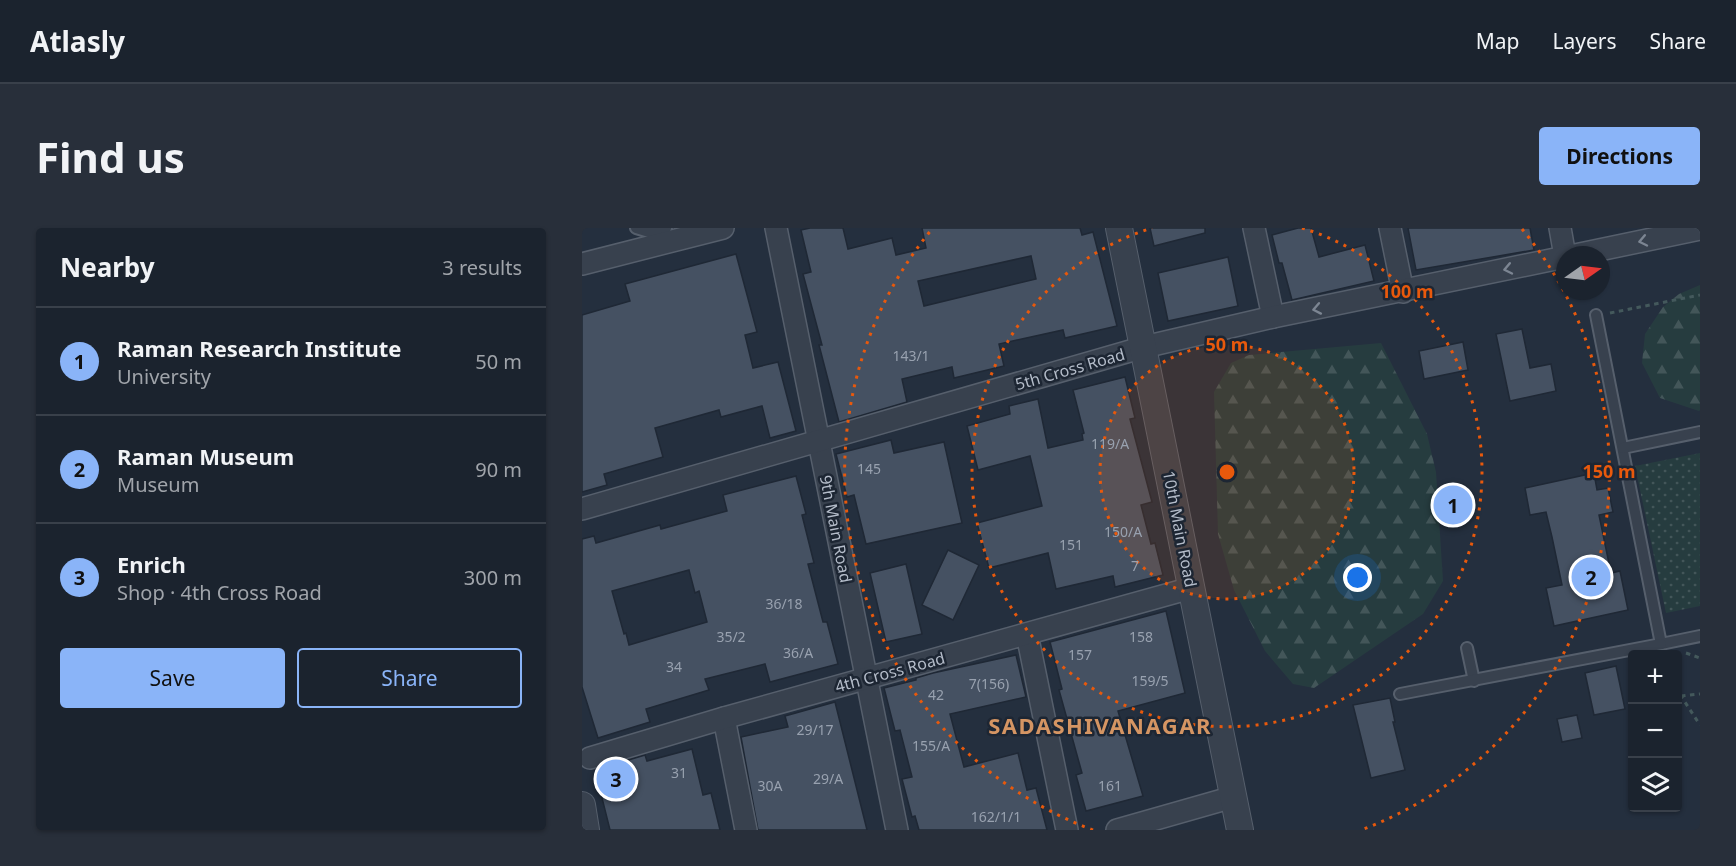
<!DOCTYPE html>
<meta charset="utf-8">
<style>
body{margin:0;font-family:"Noto Sans",sans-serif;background:#282f3a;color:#f1f3f6}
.controls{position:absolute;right:18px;bottom:18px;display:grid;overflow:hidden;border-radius:6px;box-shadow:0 2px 4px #0004}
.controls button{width:54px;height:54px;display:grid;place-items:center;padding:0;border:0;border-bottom:2px solid #39404a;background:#1b232e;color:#f1f3f6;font:30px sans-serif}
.compass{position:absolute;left:974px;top:18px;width:54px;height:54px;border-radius:50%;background:#1b232e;box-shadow:0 2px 4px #0004;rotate:76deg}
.you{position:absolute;left:776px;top:350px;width:21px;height:21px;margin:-15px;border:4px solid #fff;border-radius:50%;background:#1a73e8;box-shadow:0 0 0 9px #1a73e833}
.badge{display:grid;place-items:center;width:39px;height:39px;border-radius:50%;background:#8ab4f8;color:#111;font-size:20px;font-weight:700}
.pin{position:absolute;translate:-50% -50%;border:3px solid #fff;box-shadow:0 2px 6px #0006}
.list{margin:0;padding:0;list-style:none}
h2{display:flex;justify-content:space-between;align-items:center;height:78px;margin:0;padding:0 24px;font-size:26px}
h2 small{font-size:20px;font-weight:400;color:#a0a4aa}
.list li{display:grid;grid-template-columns:39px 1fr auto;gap:18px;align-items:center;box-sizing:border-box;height:108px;padding:0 24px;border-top:2px solid #39404a}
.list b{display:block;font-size:22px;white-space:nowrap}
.list p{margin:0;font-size:20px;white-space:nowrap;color:#a0a4aa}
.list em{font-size:20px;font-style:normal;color:#a0a4aa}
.actions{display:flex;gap:12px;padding:18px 24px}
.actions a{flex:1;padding:14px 0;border:2px solid #8ab4f8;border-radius:6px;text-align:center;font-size:21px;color:#8ab4f8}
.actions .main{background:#8ab4f8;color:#111}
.icon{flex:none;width:33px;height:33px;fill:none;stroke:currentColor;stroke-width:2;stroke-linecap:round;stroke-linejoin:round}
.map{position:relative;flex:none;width:1118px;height:602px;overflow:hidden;border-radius:6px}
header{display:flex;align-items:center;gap:36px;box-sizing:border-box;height:84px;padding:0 30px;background:#1b232e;border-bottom:2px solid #39404a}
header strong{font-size:28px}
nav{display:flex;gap:33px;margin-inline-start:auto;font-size:21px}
.intro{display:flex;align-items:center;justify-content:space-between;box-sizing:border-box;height:144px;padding:0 36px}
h1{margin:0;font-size:42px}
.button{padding:15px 27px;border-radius:6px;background:#8ab4f8;color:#111;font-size:21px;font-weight:700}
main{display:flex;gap:36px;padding:0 36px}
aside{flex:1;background:#1b232e;border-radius:6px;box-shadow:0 2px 4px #0004}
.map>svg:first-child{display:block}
.grass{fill:url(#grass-dots)}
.forest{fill:url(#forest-firs)}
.building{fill:#455162;stroke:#1f2835;stroke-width:1.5;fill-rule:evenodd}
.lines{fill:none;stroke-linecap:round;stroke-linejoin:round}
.service-casing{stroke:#565f6c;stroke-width:14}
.minor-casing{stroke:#565f6c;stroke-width:24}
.tertiary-casing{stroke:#565f6c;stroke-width:28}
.path{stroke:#44595c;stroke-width:3;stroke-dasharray:4.5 4.5;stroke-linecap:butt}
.service{stroke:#38414e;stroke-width:10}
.minor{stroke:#38414e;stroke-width:21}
.tertiary{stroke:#38414e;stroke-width:26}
.oneway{stroke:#7c8592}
.ring{fill:none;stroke:#e8590c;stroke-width:3;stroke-dasharray:3 6}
.labels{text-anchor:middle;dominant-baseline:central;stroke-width:5;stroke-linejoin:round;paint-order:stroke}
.number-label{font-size:14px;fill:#98a1af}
.street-label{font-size:16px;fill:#b4bcc9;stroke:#1d2633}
.district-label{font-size:22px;font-weight:bold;letter-spacing:1.5px;fill:#d59563;stroke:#1d2633}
.centre{fill:#e8590c;stroke:#1d2633;stroke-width:3}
.ring-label{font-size:18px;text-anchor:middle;font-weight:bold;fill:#e8590c;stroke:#1d2633;stroke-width:5;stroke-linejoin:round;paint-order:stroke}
</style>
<header>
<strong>Atlasly</strong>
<nav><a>Map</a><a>Layers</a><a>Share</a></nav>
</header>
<div class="intro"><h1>Find us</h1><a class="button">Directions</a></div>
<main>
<aside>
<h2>Nearby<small>3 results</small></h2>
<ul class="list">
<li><span class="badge">1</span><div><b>Raman Research Institute</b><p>University</p></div><em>50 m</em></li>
<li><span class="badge">2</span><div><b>Raman Museum</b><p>Museum</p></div><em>90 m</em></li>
<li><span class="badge">3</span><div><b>Enrich</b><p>Shop · 4th Cross Road</p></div><em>300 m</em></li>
</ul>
<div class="actions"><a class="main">Save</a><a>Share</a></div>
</aside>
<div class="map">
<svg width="1118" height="602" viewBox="0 0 1118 602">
<defs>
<pattern id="grass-dots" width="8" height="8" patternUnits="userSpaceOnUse" patternTransform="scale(1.5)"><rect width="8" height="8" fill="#263c3f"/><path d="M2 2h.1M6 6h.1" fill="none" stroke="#435659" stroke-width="1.8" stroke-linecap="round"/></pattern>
<pattern id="forest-firs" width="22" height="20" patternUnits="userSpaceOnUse" patternTransform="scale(1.5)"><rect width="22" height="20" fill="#263c3f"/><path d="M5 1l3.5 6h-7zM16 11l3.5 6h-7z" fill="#435659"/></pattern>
</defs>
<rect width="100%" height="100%" fill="#242f3e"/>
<polygon class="grass" points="1118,225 1118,378 1084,385 1053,238"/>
<g class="forest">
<polygon points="1118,57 1118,182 1117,183 1078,170 1060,135 1063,106 1081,79 1097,66"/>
<polygon points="799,115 845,206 854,244 861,353 841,386 732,460 711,456 683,423 652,362 636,306 632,164 649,135 667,127"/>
</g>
<g class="building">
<path d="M 228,0 L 261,0 L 266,21 L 310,10 L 314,27 L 344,20 L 340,0 L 498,0 L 500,7 L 511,4 L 535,98 L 483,110 L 481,102 L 417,116 L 422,138 L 372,150 L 370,139 L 320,151 L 325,174 L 257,194 L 237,117 L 240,117 L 221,46 L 229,44 L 219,2 ZM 449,28 L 454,51 L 342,78 L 336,53 Z"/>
<polygon points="568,0 623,0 623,5 572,18"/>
<polygon points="716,0 729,0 737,29 783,17 792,53 710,72 700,35 697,35 690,7"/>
<polygon points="826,0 948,0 952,22 834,42"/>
<polygon points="154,26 175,104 163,107 171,140 196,134 214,203 188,210 180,178 139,189 137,182 73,200 81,229 22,246 25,257 0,264 0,87 48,73 43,56"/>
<polygon points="646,29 656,78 586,93 576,45"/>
<polygon points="940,101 948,140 969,136 974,163 928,173 914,106"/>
<polygon points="881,114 886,142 842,151 837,123"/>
<polygon points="543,149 553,190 548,191 570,274 559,277 569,316 573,315 581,347 533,359 531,348 474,361 466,325 407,340 395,295 460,278 448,228 396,242 385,198 428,186 427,178 456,171 466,220 501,212 500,206 502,205 491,162"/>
<polygon points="309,212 312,225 362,214 380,295 284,316 272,267 265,269 254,226"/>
<polygon points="1012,245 1015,262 1026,260 1031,284 1017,287 1029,345 1038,343 1046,382 972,398 964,360 980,357 970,309 964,284 948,287 943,260"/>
<path d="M 214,248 L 224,286 L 220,287 L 232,335 L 226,336 L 241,394 L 245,394 L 256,436 L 188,454 L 183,436 L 123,451 L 127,462 L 64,481 L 68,494 L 16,510 L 0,459 L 0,311 L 12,308 L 14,315 L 78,297 L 79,301 L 145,283 L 141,267 ZM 107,342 L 113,365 L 117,363 L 125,394 L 47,417 L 44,405 L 42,406 L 30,363 Z"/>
<polygon points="366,322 397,337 371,392 340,377"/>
<polygon points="324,336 340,406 304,414 288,345"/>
<polygon points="584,383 603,465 536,483 561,568 504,583 494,547 500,545 477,462 480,461 468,414"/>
<polygon points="434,427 444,469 368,486 382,539 436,525 445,562 454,560 465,602 337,602 333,588 330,589 320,551 330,549 318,502 313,503 302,460 334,452 334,450 351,445"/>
<polygon points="1034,438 1043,481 1012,487 1003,445"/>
<polygon points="808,470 813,494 811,494 823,542 789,550 771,477"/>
<polygon points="253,474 285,602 176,602 159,509 206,499 203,488"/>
<polygon points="995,487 1000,510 980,514 975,491"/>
<polygon points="110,521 121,567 129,565 138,602 28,602 13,542 63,527 65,533"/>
</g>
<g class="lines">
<defs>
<g id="service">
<polyline points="54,0 67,4 84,0"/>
<polyline points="1014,87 1079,416 1118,408"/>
<polyline points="1041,220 1118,204"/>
<polyline points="885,420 892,453"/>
<polyline points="818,466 1079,416"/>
</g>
<g id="minor">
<polyline points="194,0 315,602"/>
<polyline points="672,0 691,89"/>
<polyline points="808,0 821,64"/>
<polyline points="978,0 983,28"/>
<polyline points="993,27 1118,1"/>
<polyline points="0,36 141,0"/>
<polyline points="0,281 562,119 691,89 983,29"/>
<polyline points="445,406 485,602"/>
<polyline points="142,490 164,602"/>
<polyline points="8,530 142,490 609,360"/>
<polyline points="535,602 651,569"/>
</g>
<g id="tertiary">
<polyline points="537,0 658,602"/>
<polyline points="0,577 4,602"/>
</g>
</defs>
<use href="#service" class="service-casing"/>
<use href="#minor" class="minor-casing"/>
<use href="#tertiary" class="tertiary-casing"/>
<g class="path">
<polyline points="1028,85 1118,67"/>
<polyline points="1104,425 1118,430"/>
<polyline points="1096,458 1099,468 1118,497"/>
<polyline points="1099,468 1118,466"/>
</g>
<use href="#service" class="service"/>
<use href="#minor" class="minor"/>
<use href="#tertiary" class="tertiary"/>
</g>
<defs><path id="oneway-chevron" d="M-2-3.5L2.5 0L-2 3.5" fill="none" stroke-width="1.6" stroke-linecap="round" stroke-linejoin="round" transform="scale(1.5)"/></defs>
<g class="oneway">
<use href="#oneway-chevron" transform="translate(1061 13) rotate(168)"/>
<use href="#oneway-chevron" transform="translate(926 41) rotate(168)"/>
<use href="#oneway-chevron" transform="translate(735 81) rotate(169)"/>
</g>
<circle cx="645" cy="244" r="127" fill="#e8590c" fill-opacity=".12"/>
<g class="ring">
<circle cx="645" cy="244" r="127"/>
<path d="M720 0A255 255 0 1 1 570 0"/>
<path d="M511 602A382 382 0 0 1 350 1M940 1A382 382 0 0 1 779 602"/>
</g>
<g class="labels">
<g class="number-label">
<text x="329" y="127">143/1</text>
<text x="528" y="215">119/A</text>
<text x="287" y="240">145</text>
<text x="541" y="303">150/A</text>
<text x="489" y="316">151</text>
<text x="553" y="337">7</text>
<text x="202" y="375">36/18</text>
<text x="149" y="408">35/2</text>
<text x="559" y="408">158</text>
<text x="216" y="424">36/A</text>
<text x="498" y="426">157</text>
<text x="92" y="438">34</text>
<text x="568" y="452">159/5</text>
<text x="407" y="455">7(156)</text>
<text x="354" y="466">42</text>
<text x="233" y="501">29/17</text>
<text x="349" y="517">155/A</text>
<text x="97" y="544">31</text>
<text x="246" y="550">29/A</text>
<text x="188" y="557">30A</text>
<text x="528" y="557">161</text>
<text x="414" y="588">162/1/1</text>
</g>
<g class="street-label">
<text transform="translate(488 141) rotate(-16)">5th Cross Road</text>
<text transform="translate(254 301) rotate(79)">9th Main Road</text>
<text transform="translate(598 301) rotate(79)">10th Main Road</text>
<text transform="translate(308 444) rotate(-15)">4th Cross Road</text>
</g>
<g class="district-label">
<text x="518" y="497">SADASHIVANAGAR</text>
</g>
</g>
<circle cx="645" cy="244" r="9" class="centre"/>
<g class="ring-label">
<text x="825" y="70">100 m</text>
<text x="645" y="123">50 m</text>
<text x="1027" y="250">150 m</text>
</g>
</svg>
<div class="controls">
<button>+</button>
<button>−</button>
<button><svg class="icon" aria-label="layers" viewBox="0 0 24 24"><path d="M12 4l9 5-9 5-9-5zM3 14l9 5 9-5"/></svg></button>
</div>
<svg class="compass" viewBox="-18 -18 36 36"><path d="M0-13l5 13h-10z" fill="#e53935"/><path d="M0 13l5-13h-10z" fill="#a0a4aa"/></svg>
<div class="you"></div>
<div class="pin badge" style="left:871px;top:277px">1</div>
<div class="pin badge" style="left:1009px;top:349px">2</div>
<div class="pin badge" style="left:34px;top:551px">3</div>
</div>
</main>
